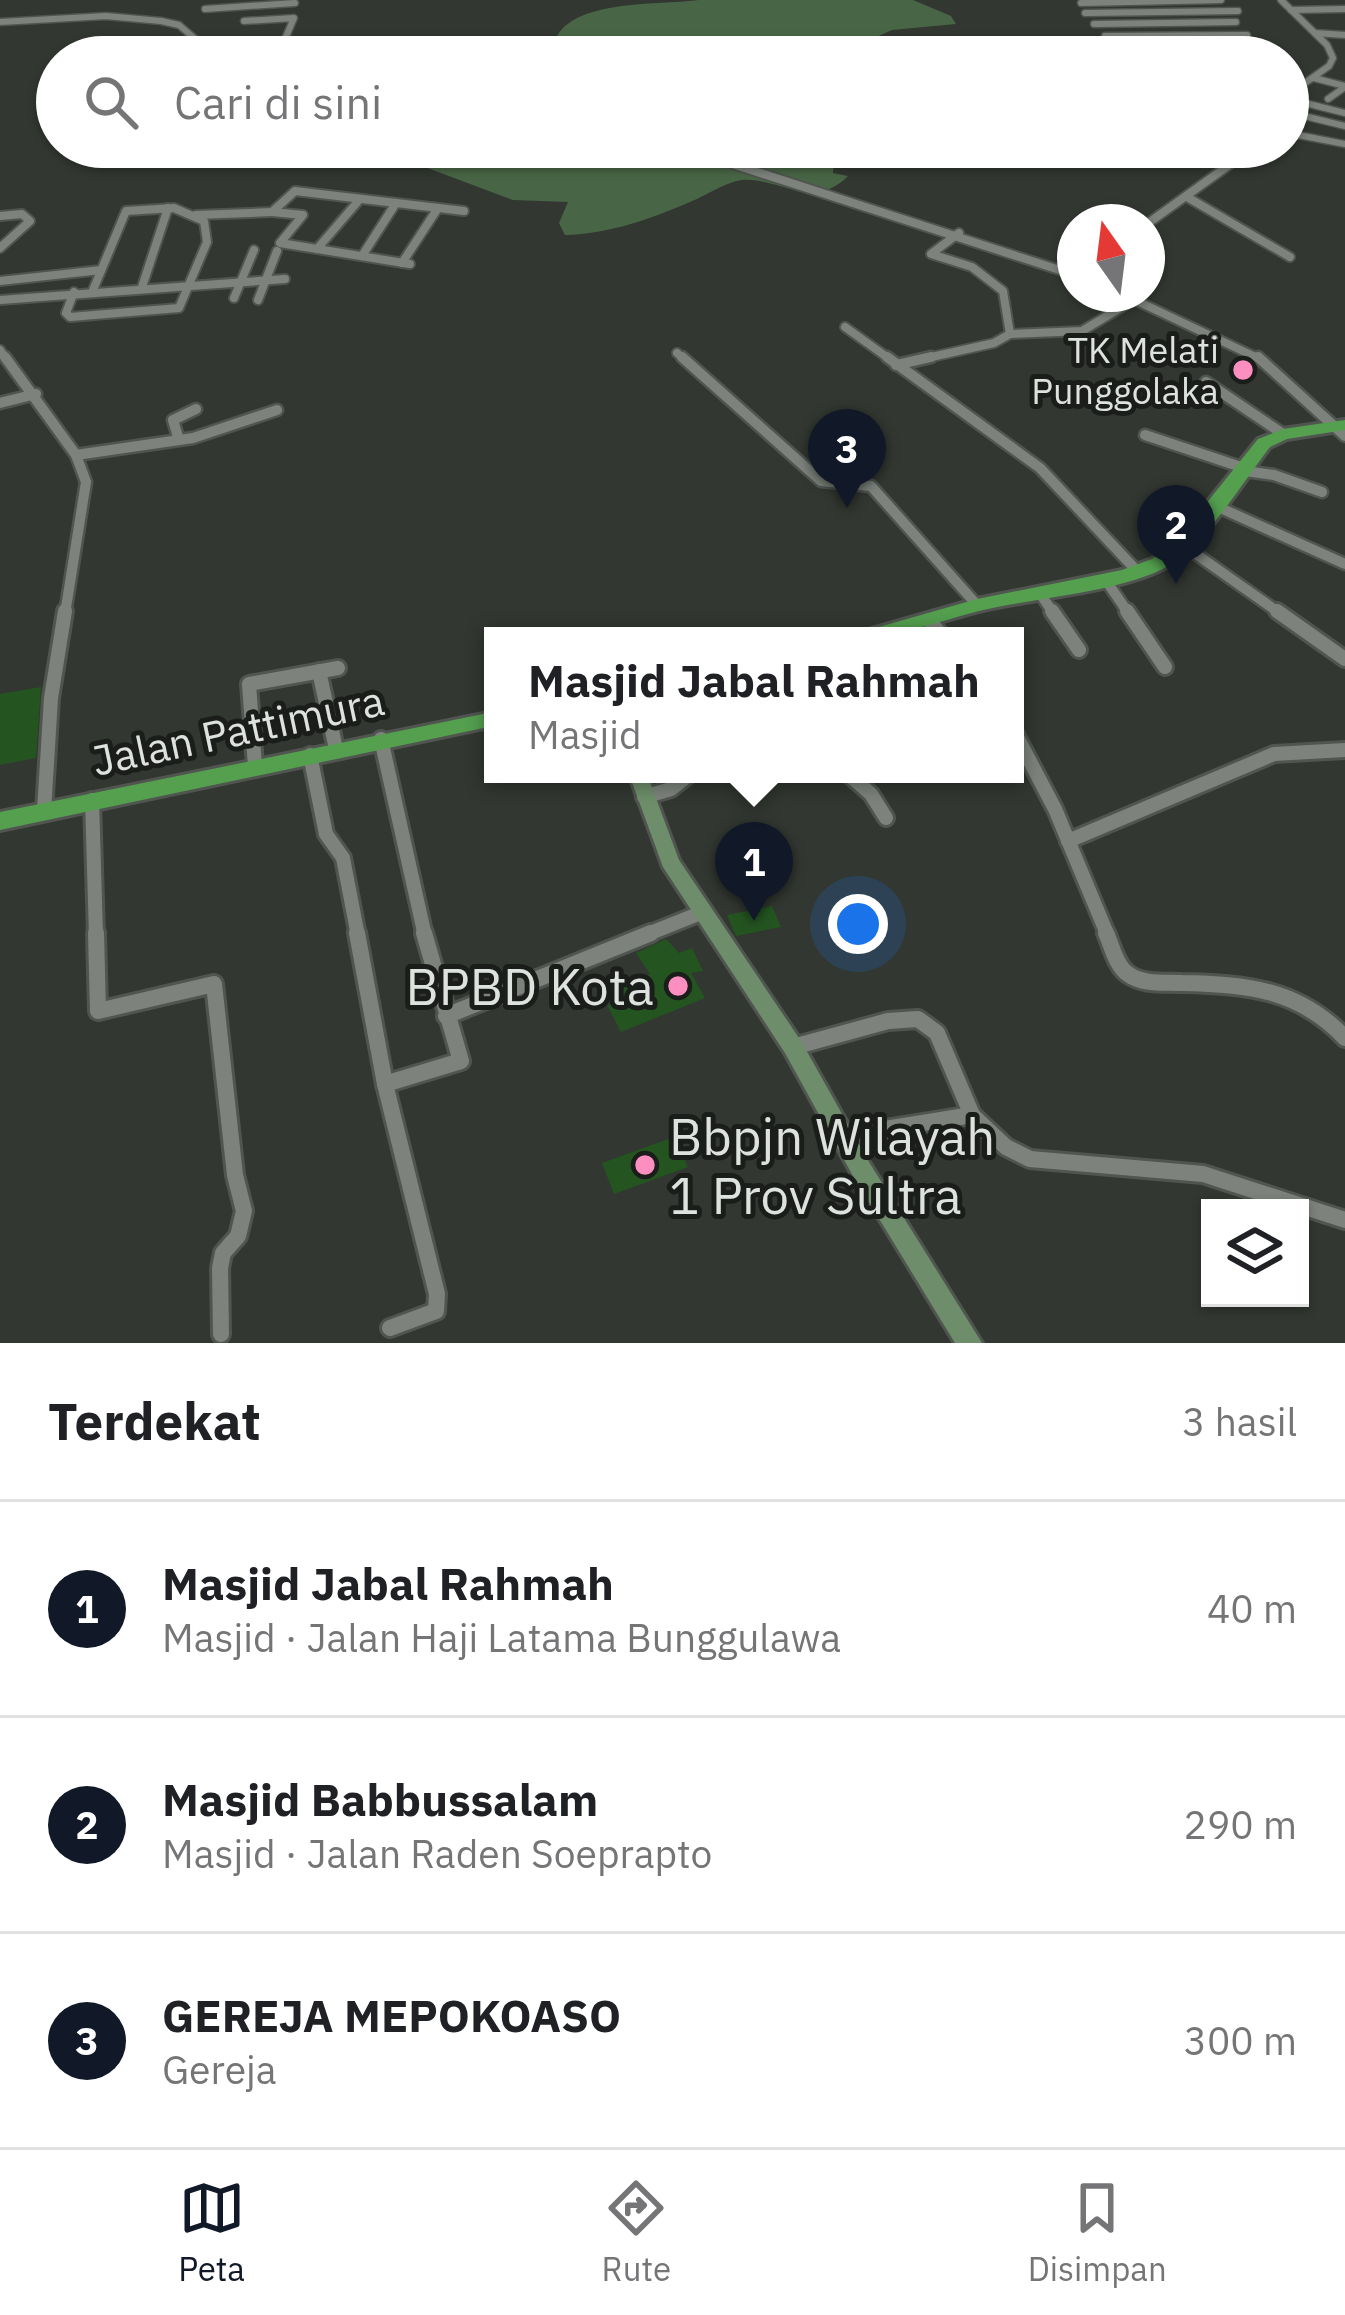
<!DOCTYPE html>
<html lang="id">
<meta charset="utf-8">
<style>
body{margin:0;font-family:"IBM Plex Sans",sans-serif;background:#f2f2f2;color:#202124}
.controls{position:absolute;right:36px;bottom:36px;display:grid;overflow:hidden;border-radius:0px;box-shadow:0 3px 9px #0004}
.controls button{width:108px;height:108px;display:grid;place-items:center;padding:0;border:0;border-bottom:3px solid #e0e0e0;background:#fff;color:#202124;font:60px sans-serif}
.compass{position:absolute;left:1057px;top:204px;width:108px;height:108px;border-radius:50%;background:#fff;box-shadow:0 3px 9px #0004;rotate:346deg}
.you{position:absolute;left:858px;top:924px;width:42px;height:42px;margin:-30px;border:9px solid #fff;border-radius:50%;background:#1a73e8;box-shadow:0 0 0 18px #1a73e833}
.badge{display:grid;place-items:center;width:78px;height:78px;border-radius:50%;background:#111827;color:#fff;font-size:39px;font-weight:700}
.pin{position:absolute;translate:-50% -99px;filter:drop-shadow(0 3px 6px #0008)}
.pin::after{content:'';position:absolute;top:63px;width:42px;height:36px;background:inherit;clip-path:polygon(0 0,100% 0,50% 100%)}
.popup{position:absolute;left:484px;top:627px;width:540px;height:156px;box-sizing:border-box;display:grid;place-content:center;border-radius:0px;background:#fff;filter:drop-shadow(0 3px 9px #0005);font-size:39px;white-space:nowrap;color:#757577}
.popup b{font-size:45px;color:#202124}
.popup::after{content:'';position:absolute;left:50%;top:100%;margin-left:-24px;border:24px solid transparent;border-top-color:#fff}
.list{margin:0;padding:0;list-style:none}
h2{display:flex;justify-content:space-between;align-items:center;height:156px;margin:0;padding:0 48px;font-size:51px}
h2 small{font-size:39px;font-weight:400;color:#757577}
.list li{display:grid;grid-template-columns:78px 1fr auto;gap:36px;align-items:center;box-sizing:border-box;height:216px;padding:0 48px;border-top:3px solid #e0e0e0}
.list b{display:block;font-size:45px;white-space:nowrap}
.list p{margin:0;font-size:39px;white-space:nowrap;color:#757577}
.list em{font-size:39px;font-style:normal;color:#757577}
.icon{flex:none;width:66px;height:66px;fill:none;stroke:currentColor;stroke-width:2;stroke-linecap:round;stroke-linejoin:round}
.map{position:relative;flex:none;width:1345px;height:1343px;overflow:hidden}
.search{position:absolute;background:#fff;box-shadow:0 3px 9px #0004;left:36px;right:36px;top:36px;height:132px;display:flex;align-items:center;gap:30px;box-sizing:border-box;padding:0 42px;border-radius:66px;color:#757577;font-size:45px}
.sheet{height:804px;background:#fff}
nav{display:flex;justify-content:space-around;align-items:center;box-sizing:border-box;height:168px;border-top:3px solid #e0e0e0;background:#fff;font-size:33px;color:#757577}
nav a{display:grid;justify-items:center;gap:6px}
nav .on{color:#111827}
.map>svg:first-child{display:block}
.green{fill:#486645}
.building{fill:#245521}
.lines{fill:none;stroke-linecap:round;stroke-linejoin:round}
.minor-far4-casing{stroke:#505550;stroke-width:9}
.minor-far3-casing{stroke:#505550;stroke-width:12}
.minor-far2-casing{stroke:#505550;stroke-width:15}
.minor-far1-casing{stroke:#505550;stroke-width:20}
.minor-casing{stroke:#505550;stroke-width:22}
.secondary-casing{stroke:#505550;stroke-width:6}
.trunk-casing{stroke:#505550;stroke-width:6}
.minor-far4{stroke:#7d837c;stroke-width:6}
.minor-far3{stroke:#7d837c;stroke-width:8}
.minor-far2{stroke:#7d837c;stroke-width:10}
.minor-far1{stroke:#7d837c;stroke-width:14}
.minor{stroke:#7d837c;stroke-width:16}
.secondary{fill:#6e8e6b;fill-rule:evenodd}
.trunk{fill:#54a04f;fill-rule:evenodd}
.poi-dot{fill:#fd8ec0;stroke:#1b1d1b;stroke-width:4.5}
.labels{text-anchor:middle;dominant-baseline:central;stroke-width:10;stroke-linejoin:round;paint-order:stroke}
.far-poi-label{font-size:36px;fill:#dee2de;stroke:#1b1d1b;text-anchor:end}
.street-label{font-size:42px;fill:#dee2de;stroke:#1b1d1b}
.near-poi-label{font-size:51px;fill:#dee2de;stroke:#1b1d1b;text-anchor:end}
</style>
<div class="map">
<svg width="1345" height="1343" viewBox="0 0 1345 1343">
<rect width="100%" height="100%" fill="#323731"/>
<g class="green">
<path d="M 699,0 L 913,0 L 951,16 L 956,24 L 892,30 L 870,40 L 868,57 L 543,57 C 551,48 557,33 565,26 C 596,0 661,5 699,0 Z"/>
<path d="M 274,147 L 940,147 L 834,162 L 833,173 L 848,176 C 814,211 777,177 742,180 C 726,182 705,196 690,202 C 650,219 609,234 565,235 L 559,223 L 568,202 L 513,200 L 377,149 L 296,167 L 259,153 Z"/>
</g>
<g class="building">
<polygon points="41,687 36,758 0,765 0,694"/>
<polygon points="772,906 781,927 736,936 727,915"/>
<polygon points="666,939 679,953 692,948 703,971 691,973 705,998 621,1032 607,1005 624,999 617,990 650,974 636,953"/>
<polygon points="674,1137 688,1167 614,1194 602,1163"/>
</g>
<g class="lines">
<defs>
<g id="minor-far4">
<polyline points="1281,0 1327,45 1333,58 1329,66 1288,95"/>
<polyline points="1081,3 1221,0"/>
<polyline points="205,9 295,3"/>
<polyline points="1291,10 1345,9"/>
<polyline points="1085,13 1238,11"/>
<polyline points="244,21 294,18 285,39 252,55"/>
<polyline points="0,22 106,16 161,21 179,25 201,44 257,57"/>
<polyline points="1094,24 1236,22"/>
<polyline points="1315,33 1345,35"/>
<polyline points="1105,36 1247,35"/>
<polyline points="1115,48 1209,48"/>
<polyline points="1314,78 1345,86"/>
<polyline points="1328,99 1345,87"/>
<polyline points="1288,110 1305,103 1345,113"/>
<polyline points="1288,112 1345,126"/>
<polyline points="1288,133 1345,144"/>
<polyline points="685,147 719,160"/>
<polyline points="1230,147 1236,160"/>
</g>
<g id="minor-far3">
<polyline points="711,157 1075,275"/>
<polyline points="1187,197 1290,257"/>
<polyline points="272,212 303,215 280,243 410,264"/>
<polyline points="196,215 272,212 295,191 464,211"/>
<polyline points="0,216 22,214 30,221 0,248"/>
<polyline points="1147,224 1236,160 1234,157"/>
<polyline points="959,233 931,254 972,267 1003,291 1010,334"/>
<polyline points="317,249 360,199"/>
<polyline points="362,256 396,203"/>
<polyline points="402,263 438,208"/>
<polyline points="0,281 101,270"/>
<polyline points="142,287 168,208"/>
<polyline points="74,292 66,313 70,317 179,308 207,242 204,221 174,208 126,211 93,290"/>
<polyline points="1122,294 1262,360"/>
<polyline points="234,298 254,250"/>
<polyline points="0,300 285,279"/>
<polyline points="258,300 277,251"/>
<polyline points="845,327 891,360"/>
<polyline points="0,350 7,360"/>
<polyline points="677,353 685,360"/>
<polyline points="918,360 994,343 1010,334 1082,331 1135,299"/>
</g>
<g id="minor-far2">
<polyline points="5,357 76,455 86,482 65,614"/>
<polyline points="682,357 821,481 871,486 977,605"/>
<polyline points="887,357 1040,468 1138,572"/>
<polyline points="1258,357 1345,436"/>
<polyline points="896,365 931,357"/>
<polyline points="1206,382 1283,434"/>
<polyline points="0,403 36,394"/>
<polyline points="1145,435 1241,467"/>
<polyline points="178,437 173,420 196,409"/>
<polyline points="76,455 193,438 277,410"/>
<polyline points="1238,470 1274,475 1322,492"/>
<polyline points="1216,506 1345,564"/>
<polyline points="1183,545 1281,614"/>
<polyline points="1105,579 1129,614"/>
<polyline points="1039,592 1054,614"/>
</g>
<g id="minor-far1">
<polyline points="1052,611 1079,650"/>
<polyline points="1127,611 1165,667"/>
<polyline points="1277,611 1345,659"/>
<polyline points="929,620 942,636"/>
<polyline points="319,671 336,749"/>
<polyline points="1015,733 1055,809 1108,936"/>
<polyline points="381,739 425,936"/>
<polyline points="310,755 326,834 343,858 358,936"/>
<polyline points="255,766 249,684 338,668"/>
<polyline points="848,774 871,794 886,818"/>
<polyline points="644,797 671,789 690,774"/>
<polyline points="92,800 96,936"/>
<polyline points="44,811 51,698 65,611"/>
<polyline points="1068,841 1274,754 1345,750"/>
<polyline points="643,936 703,912"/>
</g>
<g id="minor">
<polyline points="96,933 98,1011 214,984 235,1175 244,1211 238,1236 223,1253 220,1268 221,1334"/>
<polyline points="357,933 385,1084 437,1294 436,1311 390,1328"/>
<path d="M 1106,933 C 1112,946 1116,966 1128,974 C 1143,985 1164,982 1182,983 C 1246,984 1299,989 1345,1038"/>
<polyline points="446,1016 651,933"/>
<polyline points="793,1047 888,1021 918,1019 937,1033 972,1115"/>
<polyline points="385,1084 461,1061 424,933"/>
<polyline points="842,1136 972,1115 1006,1147 1030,1159 1203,1174 1345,1220"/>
</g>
<polygon id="secondary" points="629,774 647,774 679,860 801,1041 869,1162 982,1343 955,1343 853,1176 785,1053 663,867"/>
<g id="trunk">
<path d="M 1345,420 L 1345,430 L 1287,439 L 1270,447 C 1242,483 1207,542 1168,566 C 1124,592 1031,598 979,611 C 939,621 904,636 862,636 L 865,631 L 977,599 L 1122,570 L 1152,559 L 1176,541 L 1258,439 L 1283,429 Z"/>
<polygon points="493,712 493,726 0,830 0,812"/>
</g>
</defs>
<use href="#minor-far4" class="minor-far4-casing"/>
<use href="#minor-far3" class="minor-far3-casing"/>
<use href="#minor-far2" class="minor-far2-casing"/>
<use href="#minor-far1" class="minor-far1-casing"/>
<use href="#minor" class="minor-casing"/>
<use href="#secondary" class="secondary-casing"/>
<use href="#trunk" class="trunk-casing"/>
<use href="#minor-far4" class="minor-far4"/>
<use href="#minor-far3" class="minor-far3"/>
<use href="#minor-far2" class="minor-far2"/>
<use href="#minor-far1" class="minor-far1"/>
<use href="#minor" class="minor"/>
<use href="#secondary" class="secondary"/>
<use href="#trunk" class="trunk"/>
</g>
<g class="poi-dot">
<circle cx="1243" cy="370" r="12"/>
<circle cx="678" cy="986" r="12"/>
<circle cx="645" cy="1165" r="12"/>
</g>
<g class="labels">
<g class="far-poi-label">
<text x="1219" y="349">TK Melati<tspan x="1219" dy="41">Punggolaka</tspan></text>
</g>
<g class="street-label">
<text transform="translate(238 730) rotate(-12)">Jalan Pattimura</text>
</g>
<g class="near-poi-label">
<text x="654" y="986">BPBD Kota</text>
<text x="669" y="1136" text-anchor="start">Bbpjn Wilayah<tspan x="669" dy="59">1 Prov Sultra</tspan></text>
</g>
</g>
</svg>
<div class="controls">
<button><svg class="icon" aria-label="layers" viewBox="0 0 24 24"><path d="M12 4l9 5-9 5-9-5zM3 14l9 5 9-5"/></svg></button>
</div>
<svg class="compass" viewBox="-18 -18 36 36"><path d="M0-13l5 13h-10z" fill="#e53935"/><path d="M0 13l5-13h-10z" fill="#757577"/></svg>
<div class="you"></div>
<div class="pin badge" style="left:754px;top:921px">1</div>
<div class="popup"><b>Masjid Jabal Rahmah</b>Masjid</div>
<div class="pin badge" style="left:1176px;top:584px">2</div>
<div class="pin badge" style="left:847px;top:508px">3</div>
<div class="search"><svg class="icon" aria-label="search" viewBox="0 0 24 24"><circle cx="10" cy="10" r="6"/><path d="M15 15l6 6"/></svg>Cari di sini</div>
</div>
<section class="sheet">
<h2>Terdekat<small>3 hasil</small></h2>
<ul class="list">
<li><span class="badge">1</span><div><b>Masjid Jabal Rahmah</b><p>Masjid · Jalan Haji Latama Bunggulawa</p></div><em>40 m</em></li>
<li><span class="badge">2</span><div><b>Masjid Babbussalam</b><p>Masjid · Jalan Raden Soeprapto</p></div><em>290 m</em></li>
<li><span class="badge">3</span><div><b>GEREJA MEPOKOASO</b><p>Gereja</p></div><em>300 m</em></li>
</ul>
</section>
<nav>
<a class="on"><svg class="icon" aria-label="map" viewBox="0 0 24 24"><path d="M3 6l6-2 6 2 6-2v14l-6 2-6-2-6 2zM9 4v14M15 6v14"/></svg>Peta</a>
<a><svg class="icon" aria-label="directions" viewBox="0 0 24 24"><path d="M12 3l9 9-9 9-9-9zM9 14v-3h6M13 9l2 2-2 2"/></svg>Rute</a>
<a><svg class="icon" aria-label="saved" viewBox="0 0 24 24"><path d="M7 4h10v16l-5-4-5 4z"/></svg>Disimpan</a>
</nav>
